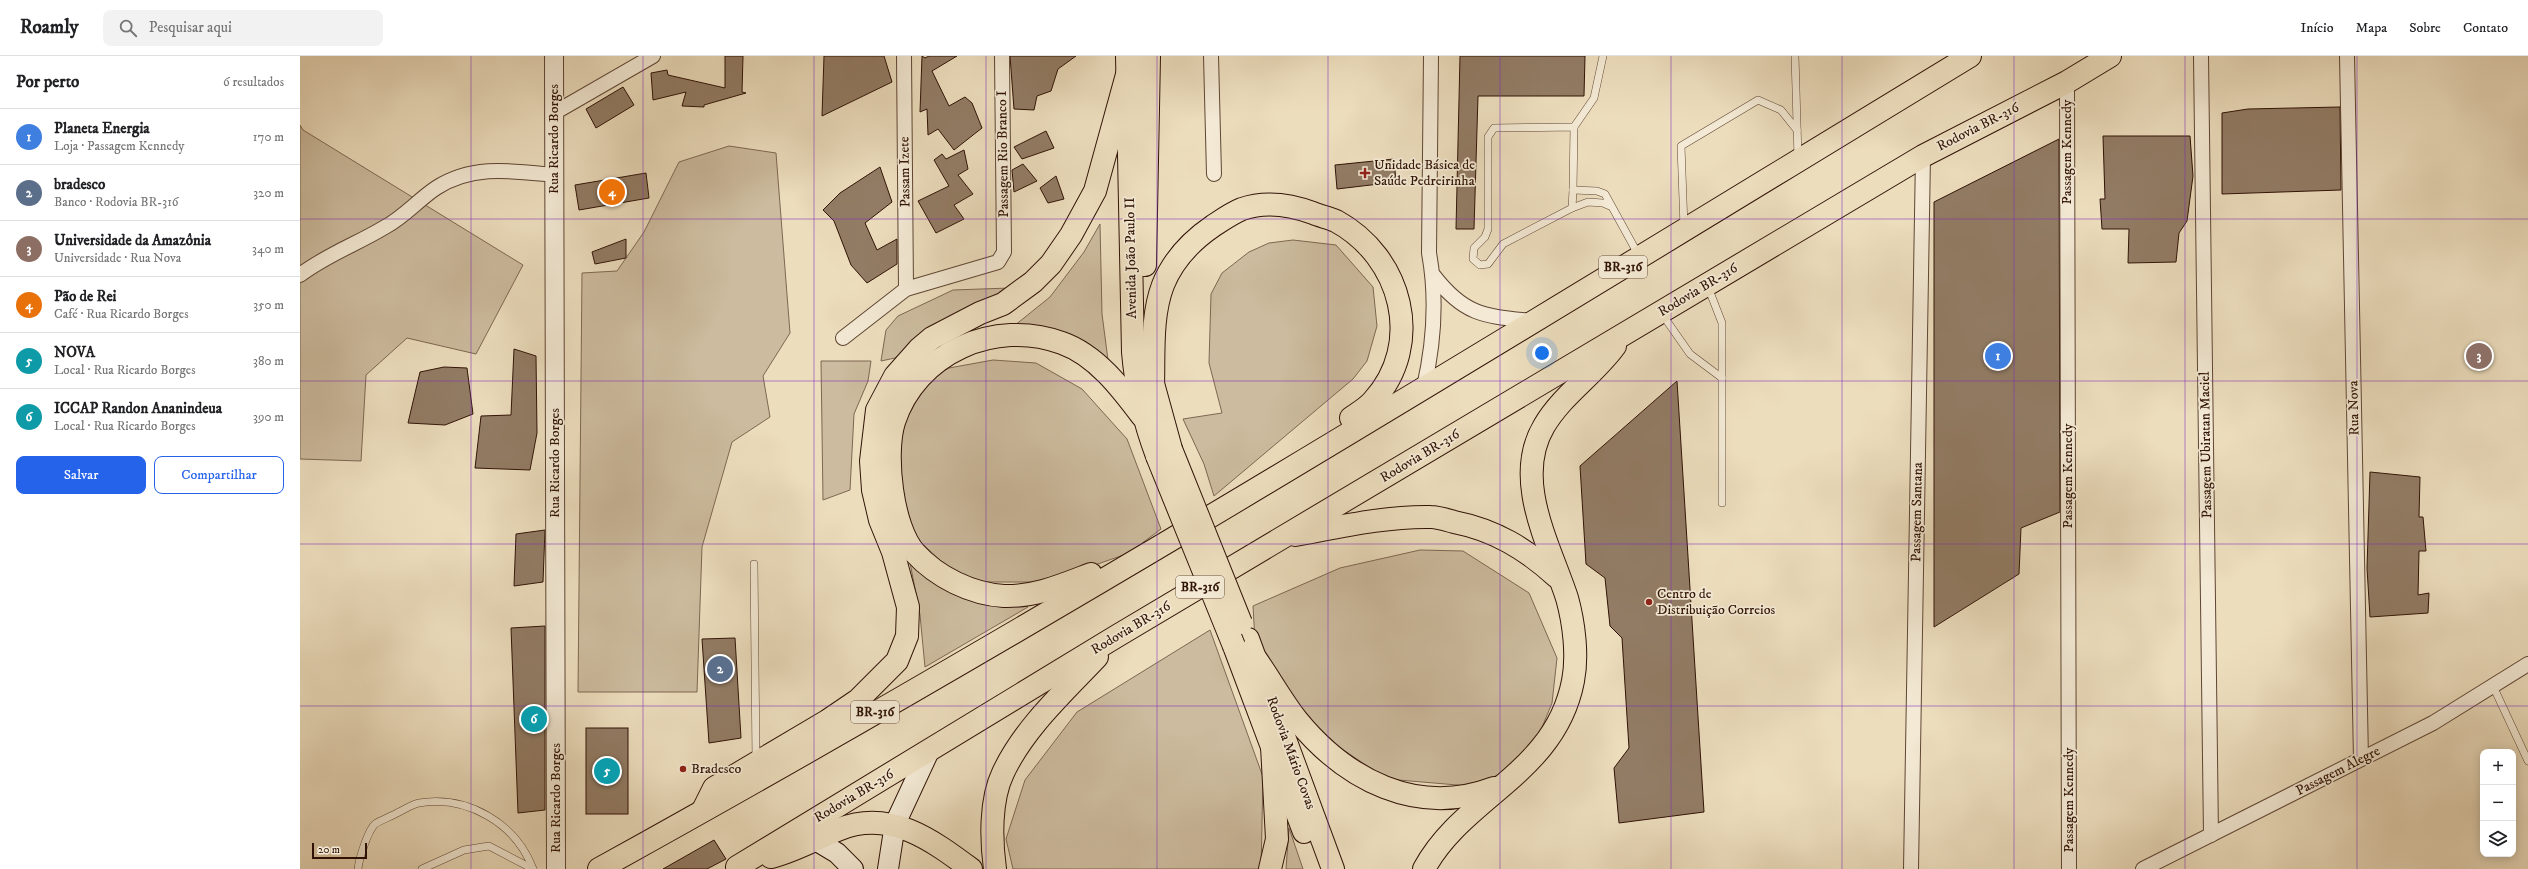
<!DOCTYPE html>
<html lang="pt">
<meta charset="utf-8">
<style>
body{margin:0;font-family:"IM FELL DW Pica",serif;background:#f2f2f2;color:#202124}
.controls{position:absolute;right:12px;bottom:12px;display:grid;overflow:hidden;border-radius:8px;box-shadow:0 2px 10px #0003}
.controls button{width:36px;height:36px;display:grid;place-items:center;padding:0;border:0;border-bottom:1px solid #e0e0e0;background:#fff;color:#202124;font:20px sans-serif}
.scale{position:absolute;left:12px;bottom:10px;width:55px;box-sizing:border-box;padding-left:4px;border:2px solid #301306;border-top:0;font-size:11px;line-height:14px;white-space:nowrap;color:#301306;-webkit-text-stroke:3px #f3e9d4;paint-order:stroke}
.you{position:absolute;left:1242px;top:297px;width:14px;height:14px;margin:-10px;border:3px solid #fff;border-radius:50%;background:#1a73e8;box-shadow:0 0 0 6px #1a73e833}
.badge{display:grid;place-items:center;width:26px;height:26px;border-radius:50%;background:#2563eb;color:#fff;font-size:13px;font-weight:700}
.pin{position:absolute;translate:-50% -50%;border:2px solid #fff;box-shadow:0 1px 4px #0006}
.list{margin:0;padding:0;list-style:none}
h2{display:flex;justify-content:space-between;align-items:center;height:52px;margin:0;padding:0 16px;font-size:17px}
h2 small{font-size:13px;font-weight:400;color:#757577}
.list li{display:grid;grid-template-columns:26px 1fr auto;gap:12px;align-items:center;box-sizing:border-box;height:56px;padding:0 16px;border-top:1px solid #e0e0e0}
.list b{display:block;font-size:15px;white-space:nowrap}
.list p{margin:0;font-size:13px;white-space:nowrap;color:#757577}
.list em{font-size:13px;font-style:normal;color:#757577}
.actions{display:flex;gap:8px;padding:12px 16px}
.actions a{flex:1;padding:9px 0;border:1px solid #2563eb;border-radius:8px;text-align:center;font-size:14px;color:#2563eb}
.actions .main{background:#2563eb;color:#fff}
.icon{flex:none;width:22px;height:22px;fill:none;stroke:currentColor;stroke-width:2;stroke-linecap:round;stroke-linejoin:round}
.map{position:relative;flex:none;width:2228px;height:813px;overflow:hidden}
header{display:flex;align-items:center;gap:24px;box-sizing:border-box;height:56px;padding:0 20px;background:#fff;border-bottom:1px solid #e0e0e0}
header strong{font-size:19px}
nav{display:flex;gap:22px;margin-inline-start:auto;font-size:14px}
.search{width:280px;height:36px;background:#f2f2f2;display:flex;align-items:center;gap:10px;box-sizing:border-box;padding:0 14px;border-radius:8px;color:#757577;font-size:15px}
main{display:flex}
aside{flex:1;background:#fff}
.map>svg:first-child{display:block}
.green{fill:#ccbb9e;stroke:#7e6752}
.building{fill:#927c65;stroke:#301306}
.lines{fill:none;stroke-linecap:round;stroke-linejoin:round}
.service-casing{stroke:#5f4634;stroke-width:8}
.minor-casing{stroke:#5f4634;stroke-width:16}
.tertiary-casing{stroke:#5f4634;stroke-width:20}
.secondary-casing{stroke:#301306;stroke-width:22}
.primary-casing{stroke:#301306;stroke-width:24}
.trunk-casing{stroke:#301306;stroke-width:24}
.service{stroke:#f3e9d4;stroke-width:7}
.minor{stroke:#f3e9d4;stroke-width:14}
.tertiary{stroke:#f3e9d4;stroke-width:18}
.secondary{stroke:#f3e9d4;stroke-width:20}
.primary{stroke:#ecddbd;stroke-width:22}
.trunk{stroke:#ecddbd;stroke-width:22}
.primary-bridge-casing{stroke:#301306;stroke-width:24;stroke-linecap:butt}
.primary-bridge{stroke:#ecddbd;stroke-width:22}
.grid{fill:none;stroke:#7b2cbf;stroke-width:1;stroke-opacity:0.55}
.poi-dot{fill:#8f2418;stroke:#f3e9d4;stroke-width:1.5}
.labels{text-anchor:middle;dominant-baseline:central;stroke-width:3.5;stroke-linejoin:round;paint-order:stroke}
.shield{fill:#f3e9d4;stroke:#6a5344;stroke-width:1}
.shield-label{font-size:13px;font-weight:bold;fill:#301306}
.street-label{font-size:14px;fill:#301306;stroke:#f3e9d4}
.poi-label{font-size:14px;fill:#301306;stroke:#f3e9d4;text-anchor:start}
</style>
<header>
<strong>Roamly</strong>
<div class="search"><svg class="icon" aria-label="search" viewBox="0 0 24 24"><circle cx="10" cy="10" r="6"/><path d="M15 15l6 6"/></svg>Pesquisar aqui</div>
<nav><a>Início</a><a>Mapa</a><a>Sobre</a><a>Contato</a></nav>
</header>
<main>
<aside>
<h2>Por perto<small>6 resultados</small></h2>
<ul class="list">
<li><span class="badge" style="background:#3f7fe0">1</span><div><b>Planeta Energia</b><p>Loja · Passagem Kennedy</p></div><em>170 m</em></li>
<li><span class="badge" style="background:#5c6f8a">2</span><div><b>bradesco</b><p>Banco · Rodovia BR-316</p></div><em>320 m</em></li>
<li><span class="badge" style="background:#8d6e63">3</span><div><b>Universidade da Amazônia</b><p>Universidade · Rua Nova</p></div><em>340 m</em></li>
<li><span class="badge" style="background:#e8710a">4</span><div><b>Pão de Rei</b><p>Café · Rua Ricardo Borges</p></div><em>350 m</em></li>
<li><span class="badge" style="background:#0f9aa8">5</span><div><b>NOVA</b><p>Local · Rua Ricardo Borges</p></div><em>380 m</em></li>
<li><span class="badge" style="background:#0f9aa8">6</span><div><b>ICCAP Randon Ananindeua</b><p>Local · Rua Ricardo Borges</p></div><em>390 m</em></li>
</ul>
<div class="actions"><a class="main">Salvar</a><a>Compartilhar</a></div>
</aside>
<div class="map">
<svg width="2228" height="813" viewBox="0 0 2228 813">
<rect width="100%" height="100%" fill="#ecddbd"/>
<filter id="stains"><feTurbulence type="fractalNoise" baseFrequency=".005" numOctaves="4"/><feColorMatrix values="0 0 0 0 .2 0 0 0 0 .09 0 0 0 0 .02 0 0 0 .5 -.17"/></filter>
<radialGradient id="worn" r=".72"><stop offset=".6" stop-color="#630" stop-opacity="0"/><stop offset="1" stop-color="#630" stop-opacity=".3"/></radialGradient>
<g class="green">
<polygon points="0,69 3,74 223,209 176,298 107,282 66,319 61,405 0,403"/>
<polygon points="429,90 476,97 490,277 463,320 470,361 432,386 402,491 397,636 278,636 282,217 317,215 344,176 379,106"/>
<polygon points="800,168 802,258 808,304 714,270 750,241 784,196"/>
<polygon points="993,184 1036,189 1073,231 1077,270 1067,305 1053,323 914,440 904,408 883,363 922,357 909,307 911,238 922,217 949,196 969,187"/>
<polygon points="710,232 680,257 640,267 595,302 581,305 586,274 598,260 653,234"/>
<polygon points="693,304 736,307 782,333 827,383 861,473 829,497 747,526 673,526 642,506 614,480 598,424 596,386 609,334 649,312"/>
<polygon points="521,305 571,305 568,325 554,358 550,434 523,444"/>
<polygon points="1120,494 1163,495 1229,537 1257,602 1252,647 1227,708 1169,730 1087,723 1039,691 1013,667 956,603 953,550 1040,512"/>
<polygon points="608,496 719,546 728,551 625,611 620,559"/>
<polygon points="910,574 963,721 961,813 713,813 706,783 725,724 777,656"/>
<polygon points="989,772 1003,813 986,813"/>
</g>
<g class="building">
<polygon points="425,0 443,0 442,36 446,37 404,49 404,51 382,50 386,36 353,44 351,17 367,14 368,19 425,32"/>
<polygon points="524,0 584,0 592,26 522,60"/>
<polygon points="622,0 625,2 629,0 657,0 632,15 649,50 665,41 672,47 682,72 654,94 638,73 628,79 627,53 620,56"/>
<polygon points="710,0 776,0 758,13 751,35 737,40 734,54 714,53"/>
<polygon points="1160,0 1285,0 1284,40 1178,40 1174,173 1156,173"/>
<polygon points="323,31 334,49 296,72 286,53"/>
<polygon points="2040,51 2041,134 1922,138 1922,57 1948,53"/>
<polygon points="746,75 754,92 722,103 714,91"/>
<polygon points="1803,80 1890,80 1893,120 1887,165 1879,177 1876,206 1828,207 1829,173 1802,173 1800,143 1805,143"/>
<polygon points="1759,83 1760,456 1721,472 1719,518 1634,571 1634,146"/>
<polygon points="664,94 668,113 658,119 673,138 654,149 664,163 636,177 618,145 649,130 634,104 642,98 646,103"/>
<polygon points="1094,103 1096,126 1037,133 1035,109"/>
<polygon points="723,108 737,125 714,136 712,114"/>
<polygon points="580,111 592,146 565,167 577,194 597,183 597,208 567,227 551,209 534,165 523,154 540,137"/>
<polygon points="346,117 349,142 279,154 275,129"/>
<polygon points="756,120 764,143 748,147 740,132"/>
<polygon points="326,183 326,202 295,208 292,196"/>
<polygon points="214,293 236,300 237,377 230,414 175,412 181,360 211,359"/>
<polygon points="144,311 167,312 173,358 145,369 108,367 120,316"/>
<polygon points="1377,325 1404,756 1319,767 1314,712 1329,692 1322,582 1310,570 1305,522 1286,508 1280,410"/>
<polygon points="2070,416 2120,421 2119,461 2123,461 2126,495 2119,495 2118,539 2129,537 2128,557 2070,561 2067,512"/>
<polygon points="245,474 243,526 214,530 216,478"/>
<polygon points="245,570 245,754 218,757 211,572"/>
<polygon points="435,582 441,682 409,687 402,583"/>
<rect x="286" y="672" width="42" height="86"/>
<polygon points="414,784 426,803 407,813 363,813"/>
</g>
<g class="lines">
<defs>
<g id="service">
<polyline points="1495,0 1498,101"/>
<polyline points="1274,71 1294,42 1303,0"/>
<polyline points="1310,150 1303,147 1288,146 1272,152 1203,188 1188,208 1180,209 1173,203 1174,192 1185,181 1188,173 1188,81 1194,72 1274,71 1273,134 1297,135 1305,138 1339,200"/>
<polyline points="1272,152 1273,134"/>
<polyline points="1384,171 1381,90 1458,44 1481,54 1497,74"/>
<polyline points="1408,231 1422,267 1422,447"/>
<polyline points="1362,258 1390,298 1422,322"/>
<polyline points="454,508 456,704"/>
<polyline points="2193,630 2228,705"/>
<path d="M 58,813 C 59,803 68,774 75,768 C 81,764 90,761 97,757 C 104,754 112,748 119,747 C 167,739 216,767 233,813"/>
<polyline points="122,813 164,794 189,790 233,813"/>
</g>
<g id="minor">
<polyline points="604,0 606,233"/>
<polyline points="911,0 914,118"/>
<polyline points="1901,0 1911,779"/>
<polyline points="2047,0 2061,703"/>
<polyline points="1767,26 1769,813"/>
<polyline points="254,57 353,0"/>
<path d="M 0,219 C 26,199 57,188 85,171 C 104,161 118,144 136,132 C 173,108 213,115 254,119"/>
<path d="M 1134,220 C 1165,260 1185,260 1232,265"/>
<polyline points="543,282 606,233 698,206 704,196 702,0"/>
<path d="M 1124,331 C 1134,287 1137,241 1129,197 L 1131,0"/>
<polyline points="1611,813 1623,100"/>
<polyline points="1843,813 2133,667 2228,608"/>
</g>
<polyline id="tertiary" points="254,0 256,813"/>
<g id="secondary">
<polyline points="517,785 537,797 553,813"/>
<polyline points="588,813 595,768 629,695"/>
</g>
<g id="primary">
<path d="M 827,0 L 833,296 C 836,333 844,365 857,400"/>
<polyline points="845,209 849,0"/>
<polyline points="849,313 871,393"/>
<polyline points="948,583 1033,813"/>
<polyline points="934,590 1004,776"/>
</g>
<g id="trunk">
<path d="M 853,331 C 854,298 851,260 863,229 C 873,204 891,185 913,170 C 922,164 932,157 942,153 C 965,145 991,149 1013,157 C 1020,160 1029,162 1036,165 C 1102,201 1125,288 1073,345 C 1067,352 1058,357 1051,362"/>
<path d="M 995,479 C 1039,471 1086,460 1131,461 C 1138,461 1147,464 1154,466 C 1195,474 1226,493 1257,521"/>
<path d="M 791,518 C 762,529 735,541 704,540 C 671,538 637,521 615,497 C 592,472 584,398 594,366 C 616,297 695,262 762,287 C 796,299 821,332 842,360"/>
<path d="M 956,603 C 970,623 982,645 997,664 C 1046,724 1117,761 1194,732"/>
<polyline points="403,754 414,732 527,665 558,644 597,605 607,580 608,551 593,496 580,464 573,434 571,405 577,354 595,320 619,293 632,282 680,257 703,248 733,226 751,208 771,179 795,135 828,15"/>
<path d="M 471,801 C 495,795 517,782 540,773 C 590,753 632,784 671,813"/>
<polyline points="437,811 817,580 1623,100 1767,26 1810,0"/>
<path d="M 299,813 C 764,556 1216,276 1670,0"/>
<path d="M 695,813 C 691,784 690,744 703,717 C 724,672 764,636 797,601"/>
<polyline points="970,813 977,783 972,690"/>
<path d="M 1124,813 C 1163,740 1255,718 1273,625 C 1278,600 1274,567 1267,542 C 1250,490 1212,424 1244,370 C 1262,339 1294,319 1315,290"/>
</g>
</defs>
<use href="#service" class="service-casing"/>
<use href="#minor" class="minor-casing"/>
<use href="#tertiary" class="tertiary-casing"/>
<use href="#secondary" class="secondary-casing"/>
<use href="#primary" class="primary-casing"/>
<use href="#trunk" class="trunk-casing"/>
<use href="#service" class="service"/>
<use href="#minor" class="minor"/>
<use href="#tertiary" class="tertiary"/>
<use href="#secondary" class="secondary"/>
<use href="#primary" class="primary"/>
<use href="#trunk" class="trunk"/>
<defs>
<g id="primary-bridge">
<polyline points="871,393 941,567"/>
<polyline points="857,400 934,590"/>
</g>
</defs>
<use href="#primary-bridge" class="primary-bridge-casing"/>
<use href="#primary-bridge" class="primary-bridge"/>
</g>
<path class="grid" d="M 171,0 L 171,813M 343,0 L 343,813M 514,0 L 514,813M 686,0 L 686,813M 857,0 L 857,813M 1028,0 L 1028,813M 1200,0 L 1200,813M 1371,0 L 1371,813M 1542,0 L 1542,813M 1714,0 L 1714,813M 1885,0 L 1885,813M 2057,0 L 2057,813M 0,163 L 2228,163M 0,325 L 2228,325M 0,488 L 2228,488M 0,650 L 2228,650"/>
<g class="poi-dot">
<path d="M1063 111h4v4h4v4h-4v4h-4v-4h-4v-4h4z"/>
<circle cx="1349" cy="546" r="4"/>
<circle cx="383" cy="713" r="4"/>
</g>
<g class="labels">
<g class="shield">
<rect x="1299" y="200" width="48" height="22" rx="3"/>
<rect x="876" y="520" width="48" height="22" rx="3"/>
<rect x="551" y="645" width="48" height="22" rx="3"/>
</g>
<g class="shield-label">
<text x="1323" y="211">BR-316</text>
<text x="900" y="531">BR-316</text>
<text x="575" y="656">BR-316</text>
</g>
<g class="street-label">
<text transform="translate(1678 71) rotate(-27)">Rodovia BR-316</text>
<text transform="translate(254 83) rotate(-90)">Rua Ricardo Borges</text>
<text transform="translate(1767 96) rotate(-90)">Passagem Kennedy</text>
<text transform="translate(703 98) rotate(-91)">Passagem Rio Branco I</text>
<text transform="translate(605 116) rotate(-91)">Passam Izete</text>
<text transform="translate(831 202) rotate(-91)">Avenida João Paulo II</text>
<text transform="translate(1398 234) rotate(-31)">Rodovia BR-316</text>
<text transform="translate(2054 352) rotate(-91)">Rua Nova</text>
<text transform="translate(1906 389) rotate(-91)">Passagem Ubiratan Maciel</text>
<text transform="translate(1120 400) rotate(-31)">Rodovia BR-316</text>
<text transform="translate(255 407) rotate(-90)">Rua Ricardo Borges</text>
<text transform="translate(1768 420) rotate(-90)">Passagem Kennedy</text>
<text transform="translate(1617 456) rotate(-89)">Passagem Santana</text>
<text transform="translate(831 572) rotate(-31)">Rodovia BR-316</text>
<text transform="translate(991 697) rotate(70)">Rodovia Mário Covas</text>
<text transform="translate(2038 715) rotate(-27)">Passagem Alegre</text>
<text transform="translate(554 740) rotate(-31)">Rodovia BR-316</text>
<text transform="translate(256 742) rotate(-90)">Rua Ricardo Borges</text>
<text transform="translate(1769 744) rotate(-90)">Passagem Kennedy</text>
</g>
<g class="poi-label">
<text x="1074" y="109">Unidade Básica de<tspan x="1074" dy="16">Saúde Pedreirinha</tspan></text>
<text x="1357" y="538">Centro de<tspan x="1357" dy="16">Distribuição Correios</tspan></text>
<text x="391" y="713">Bradesco</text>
</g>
</g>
<rect width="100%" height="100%" filter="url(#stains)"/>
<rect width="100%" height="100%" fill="url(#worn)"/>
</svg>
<div class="controls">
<button>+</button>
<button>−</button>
<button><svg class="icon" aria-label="layers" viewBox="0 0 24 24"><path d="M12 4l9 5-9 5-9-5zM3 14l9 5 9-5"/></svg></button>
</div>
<div class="scale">20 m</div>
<div class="you"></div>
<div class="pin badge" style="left:1698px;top:300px;background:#3f7fe0">1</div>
<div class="pin badge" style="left:420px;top:613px;background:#5c6f8a">2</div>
<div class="pin badge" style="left:2179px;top:300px;background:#8d6e63">3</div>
<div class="pin badge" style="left:312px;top:136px;background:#e8710a">4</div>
<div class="pin badge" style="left:307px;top:715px;background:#0f9aa8">5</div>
<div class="pin badge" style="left:234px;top:663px;background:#0f9aa8">6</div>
</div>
</main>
